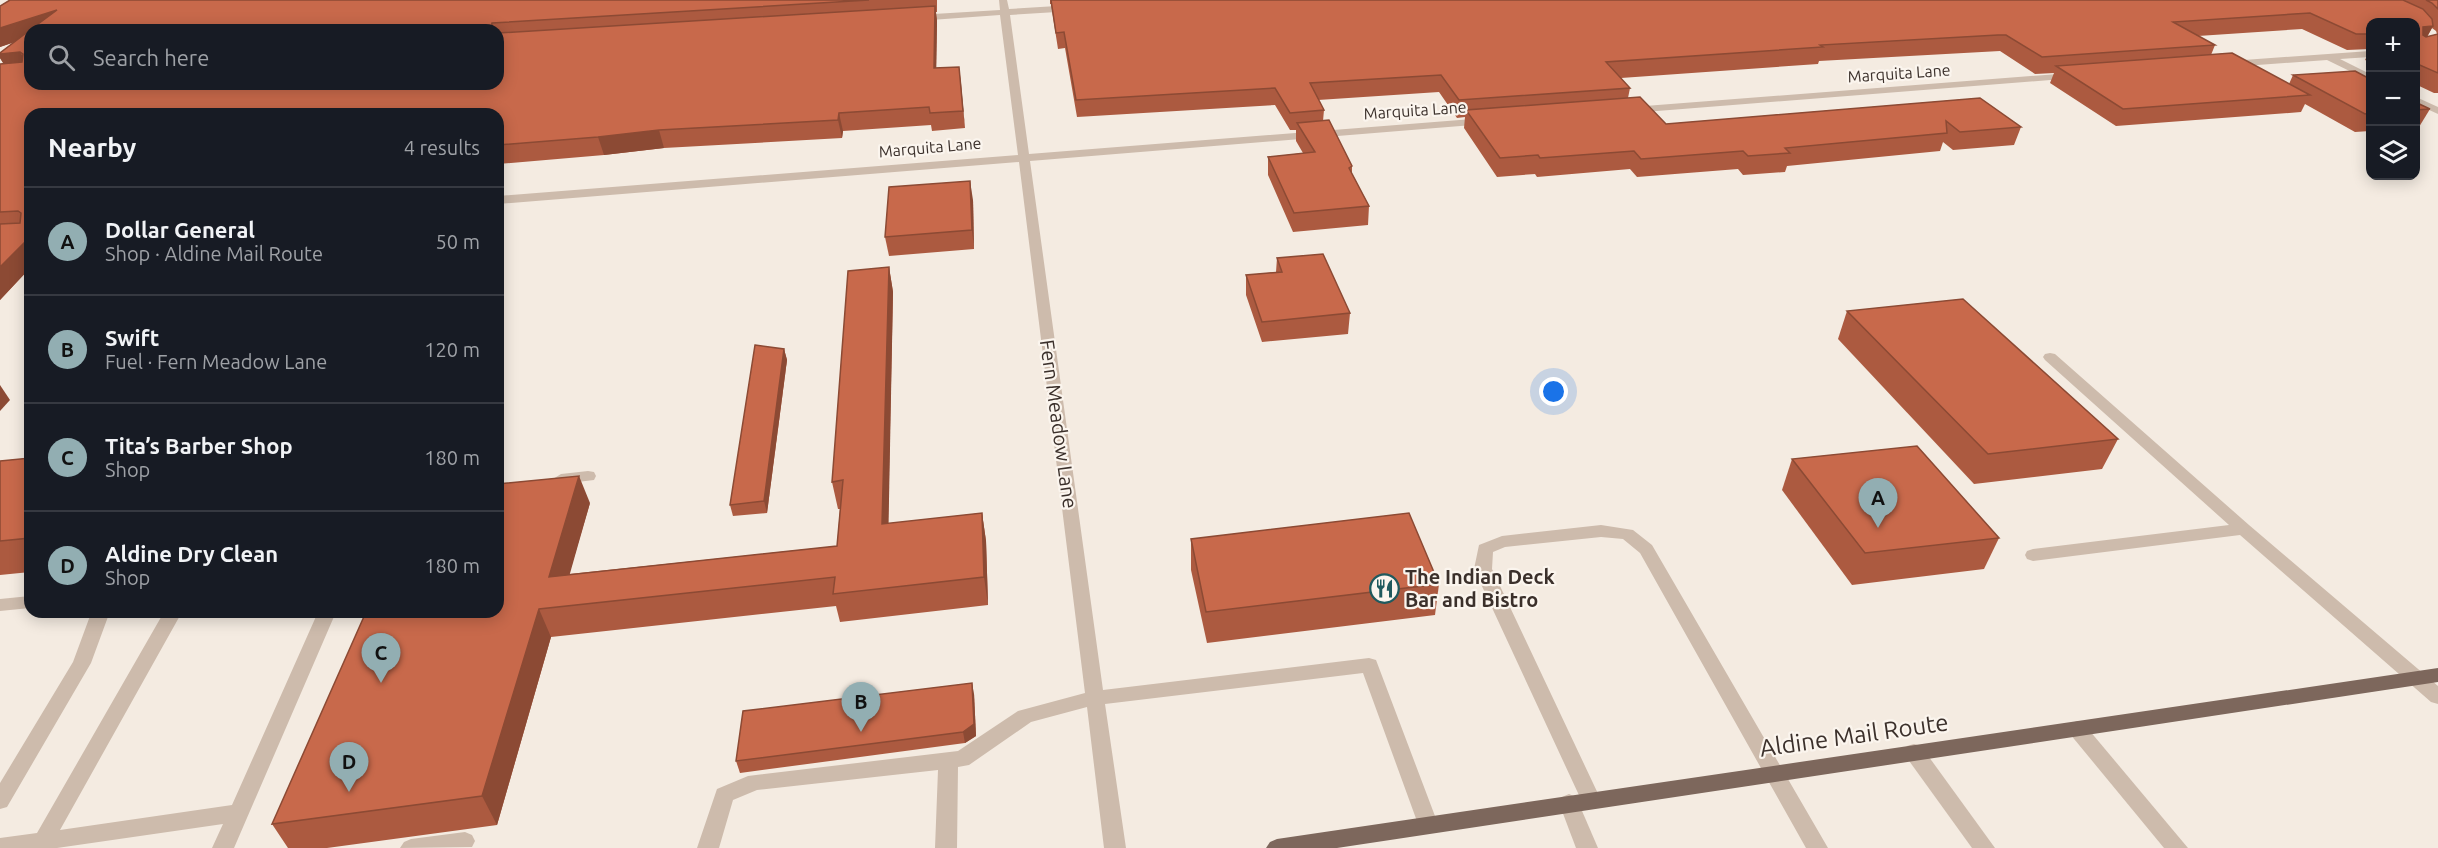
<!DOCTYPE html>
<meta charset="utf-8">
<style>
body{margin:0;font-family:Ubuntu,sans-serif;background:#20242c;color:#f1f3f6}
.controls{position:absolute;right:18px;top:18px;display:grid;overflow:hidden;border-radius:12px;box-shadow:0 3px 15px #0003}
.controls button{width:54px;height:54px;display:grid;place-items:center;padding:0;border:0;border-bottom:2px solid #363941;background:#171b24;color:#f1f3f6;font:30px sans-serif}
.you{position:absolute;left:1554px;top:392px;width:21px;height:21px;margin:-15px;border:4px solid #fff;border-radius:50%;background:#1a73e8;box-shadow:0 0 0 9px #1a73e833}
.badge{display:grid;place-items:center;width:39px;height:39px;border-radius:50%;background:#92aeb2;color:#111;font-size:20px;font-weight:700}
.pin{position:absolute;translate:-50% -50px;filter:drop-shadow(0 2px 3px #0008)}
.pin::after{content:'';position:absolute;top:32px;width:21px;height:18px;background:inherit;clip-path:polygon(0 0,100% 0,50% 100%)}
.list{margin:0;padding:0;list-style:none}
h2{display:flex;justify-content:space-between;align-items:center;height:78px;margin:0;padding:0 24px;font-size:26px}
h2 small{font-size:20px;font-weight:400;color:#9ea1a6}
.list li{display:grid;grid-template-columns:39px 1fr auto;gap:18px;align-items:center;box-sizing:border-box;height:108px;padding:0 24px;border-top:2px solid #363941}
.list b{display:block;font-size:22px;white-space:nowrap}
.list p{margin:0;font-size:20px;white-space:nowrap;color:#9ea1a6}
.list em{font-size:20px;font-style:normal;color:#9ea1a6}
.icon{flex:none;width:33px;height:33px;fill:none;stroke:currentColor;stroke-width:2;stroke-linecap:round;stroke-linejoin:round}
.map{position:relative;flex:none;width:2438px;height:848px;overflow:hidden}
.search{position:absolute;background:#171b24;box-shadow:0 3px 15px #0003;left:24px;top:24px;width:480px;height:66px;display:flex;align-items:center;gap:15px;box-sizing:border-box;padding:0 21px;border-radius:18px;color:#9ea1a6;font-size:22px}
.panel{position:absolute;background:#171b24;box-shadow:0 3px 15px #0003;left:24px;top:108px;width:480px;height:510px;border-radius:18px}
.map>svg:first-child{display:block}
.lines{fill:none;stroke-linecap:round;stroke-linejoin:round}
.minor{fill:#cdbbac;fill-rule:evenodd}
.major{fill:#7d675c;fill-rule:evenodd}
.wall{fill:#ac5a40;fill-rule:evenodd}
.shaded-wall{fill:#8c4a34}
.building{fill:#c8694b;stroke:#8c4a34;stroke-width:1.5}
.labels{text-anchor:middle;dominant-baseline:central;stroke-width:4.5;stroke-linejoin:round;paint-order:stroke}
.far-street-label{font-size:16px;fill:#3b302b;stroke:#fbf5ee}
.street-label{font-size:20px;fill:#3b302b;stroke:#fbf5ee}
.poi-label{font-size:20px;font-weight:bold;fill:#3b302b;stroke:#fbf5ee;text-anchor:start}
.near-street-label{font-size:24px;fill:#3b302b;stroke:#fbf5ee}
</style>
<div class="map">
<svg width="2438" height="848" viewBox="0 0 2438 848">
<rect width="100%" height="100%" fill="#f4ebe1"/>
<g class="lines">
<g class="minor">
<polygon points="999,0 1007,0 1009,9 1073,5 1078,8 1073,11 1010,15 1029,154 1485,118 1490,121 1485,124 1030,161 1103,690 1369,658 1376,660 1438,824 1435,830 1428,833 1421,830 1418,824 1363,673 1105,704 1126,848 1104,848 1087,707 1031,722 969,765 958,767 957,848 935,848 938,770 757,790 733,800 719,848 697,848 717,789 748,776 958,751 1018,711 1085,693 1019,162 498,204 498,196 1018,155 1000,15 917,21 912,18 917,15 1000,10"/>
<polygon points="2370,51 2370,57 2340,59 2370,74 2370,81 2327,60 2230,67 2225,64 2230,61"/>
<polygon points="2071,73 2075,74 2075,78 1632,113 1627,110 1632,107"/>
<polygon points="2416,97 2438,107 2438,114 2416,104"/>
<polygon points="2050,353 2055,354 2249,525 2438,686 2438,704 2431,702 2240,535 2033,561 2027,559 2025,555 2027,551 2033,549 2229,525 2045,360 2043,357 2045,354"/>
<polygon points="588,471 594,472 596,476 594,480 561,484 553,479 561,474"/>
<polygon points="1601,525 1633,530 1652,545 1828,848 1806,848 1640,553 1623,539 1601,537 1505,547 1493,552 1492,569 1601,800 1598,806 1591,808 1584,806 1474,569 1479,545 1502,536"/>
<polygon points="30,596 30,608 0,611 0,599"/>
<polygon points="88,612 108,612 109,614 91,663 7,807 0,809 0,783 73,662 90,616"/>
<polygon points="164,612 182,612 60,830 232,805 318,612 336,612 234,848 212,848 223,824 57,848 0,848 0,838 37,833"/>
<polygon points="2077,721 2084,724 2188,848 2164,848 2070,734 2067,729 2070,724"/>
<polygon points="1914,744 1921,746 1995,848 1972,848 1907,758 1904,752 1907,746"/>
<polygon points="1569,794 1576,797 1598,848 1576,848 1559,803 1562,797"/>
<polygon points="465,832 472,835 475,841 472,847 400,848 404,842 411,839"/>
</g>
<polygon class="major" points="2438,668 2438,682 1337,848 1266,848 1270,842 1277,839"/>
</g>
<g class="wall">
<path d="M 10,0 L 937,0 L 937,12 L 936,12 L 937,21 L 936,68 L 959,67 L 965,128 L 932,131 L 931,125 L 843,131 L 842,138 L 664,148 L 604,155 L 498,164 L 498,114 L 30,114 L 30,268 L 0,300 L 0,64 L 4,64 L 0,58 L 0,53 L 14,42 L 0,47 L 0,6 ZM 30,30 L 498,30 L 498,84 Z"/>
<path d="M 1050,0 L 2438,0 L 2438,93 L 2434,93 L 2415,84 L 2415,22 L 2370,22 L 2370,49 L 2347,50 L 2302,29 L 2198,36 L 2215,45 L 2211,55 L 2289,84 L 2293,75 L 2370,79 L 2370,131 L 2355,132 L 2305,104 L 2301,112 L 2116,126 L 2050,83 L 2054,73 L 2035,74 L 2000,51 L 1819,61 L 1818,64 L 1621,78 L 1630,88 L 1628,98 L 1666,124 L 1980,98 L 2021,127 L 2014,145 L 1953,150 L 1943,142 L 1940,151 L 1787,166 L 1785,172 L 1743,175 L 1738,169 L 1637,177 L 1630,169 L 1537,177 L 1535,174 L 1497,177 L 1464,128 L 1465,117 L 1457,118 L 1439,92 L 1318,100 L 1324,110 L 1323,121 L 1352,166 L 1352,174 L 1369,206 L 1368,225 L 1293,232 L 1268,175 L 1268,157 L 1303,153 L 1296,141 L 1296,130 L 1290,130 L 1275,105 L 1077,117 L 1065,48 L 1058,49 L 1051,4 L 1050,4 ZM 2432,28 L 2436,31 L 2437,34 L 2427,37 Z"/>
<polygon points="2370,50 2370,62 2365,60"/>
<polygon points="2415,102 2430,109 2419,127 2415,127"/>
<polygon points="973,200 974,249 889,256 885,237"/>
<polygon points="1277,258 1350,313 1348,334 1262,342 1246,295 1246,275 1276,272"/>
<polygon points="889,267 893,292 888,524 982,513 986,541 988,605 840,622 836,606 551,637 497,825 327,848 288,848 272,824 590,503 569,574 837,546 840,509 838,509 832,482"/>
<polygon points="1847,311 2118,439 2102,469 1974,484 1838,339"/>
<polygon points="784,349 787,360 767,513 733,516 730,505"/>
<polygon points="30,458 30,572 0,575 0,461"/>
<polygon points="1792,459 1999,538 1984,569 1852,585 1782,490"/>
<polygon points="1191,539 1439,584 1435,615 1207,643 1191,570"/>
<polygon points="974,694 976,736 965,743 740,773 736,761"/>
</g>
<g class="shaded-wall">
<polygon points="935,6 937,21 936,85 934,68"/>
<polygon points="57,10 30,37 0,47 0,28"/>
<polygon points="492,23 495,30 490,30"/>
<polygon points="2433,26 2424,42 2415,43 2423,27"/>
<polygon points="20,52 30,69 8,71 0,58 0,54"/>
<polygon points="959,67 961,83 965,128 963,111"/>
<polygon points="839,113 843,131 842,138 838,120"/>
<polygon points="659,130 664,148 604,155 598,137"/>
<polygon points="970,181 973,200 974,249 972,230"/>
<polygon points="30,237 30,268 0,300 0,267"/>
<polygon points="889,267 893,292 888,552 882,524"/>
<polygon points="784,349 787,360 767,513 764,501"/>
<polygon points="0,385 10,400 0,411"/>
<polygon points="579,476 590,503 561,605 549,577"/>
<polygon points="982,513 986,541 988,605 984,577"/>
<polygon points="539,609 551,637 497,825 482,796"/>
<polygon points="972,683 974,694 976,736 965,743 963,732"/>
</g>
<g class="building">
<polygon points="10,0 869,0 492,23 490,30 30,30 57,10 0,28 0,6"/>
<polygon points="1051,0 2403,0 2423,9 2432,19 2433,26 2423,27 2423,35 2426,37 2438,34 2438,73 2415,63 2415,22 2370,22 2370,34 2356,34 2310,13 2173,22 2215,45 2042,57 2006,35 1998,35 1820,45 1823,47 1606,62 1630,88 1459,100 1441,75 1310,83 1324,110 1290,113 1275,88 1076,100 1064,32 1056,33"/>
<polygon points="2426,0 2438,0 2438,9 2432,3"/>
<polygon points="935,6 934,68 959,67 963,111 930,113 929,107 839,113 838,120 659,130 598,137 498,145 498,114 30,114 30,237 0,267 0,224 20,223 21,213 18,211 0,212 0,64 22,62 23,54 20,52 0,54 0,53 30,30 30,84 498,84 498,33"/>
<polygon points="2232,53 2310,95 2123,109 2056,66"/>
<polygon points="2355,71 2370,79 2370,113 2365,114 2293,75"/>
<polygon points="1640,97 1666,124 1980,98 2021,127 1960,132 1946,121 1947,133 1785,148 1790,153 1748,156 1743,151 1641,159 1634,151 1540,158 1538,155 1500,158 1466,110"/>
<polygon points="2415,102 2430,109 2415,110"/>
<polygon points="1329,120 1352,166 1349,168 1369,206 1294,213 1268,157 1315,152 1297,123"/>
<polygon points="970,181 972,230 885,237 889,187"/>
<polygon points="1323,254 1350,313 1262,322 1246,275 1282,272 1277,258"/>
<polygon points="889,267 882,524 982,513 984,577 833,594 835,577 539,609 482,796 272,824 366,612 498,612 498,484 579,476 549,577 837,546 843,480 832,482 848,271"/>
<polygon points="1963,299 2118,439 1988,454 1847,311"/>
<polygon points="755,345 784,349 764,501 730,505"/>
<polygon points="1917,446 1999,538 1865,553 1792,459"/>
<polygon points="30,458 30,538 0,541 0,461"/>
<polygon points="1409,513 1439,584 1206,612 1191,539"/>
<polygon points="972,683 974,724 963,732 736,761 743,711"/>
</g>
<defs>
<symbol id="restaurant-ring" viewBox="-11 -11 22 22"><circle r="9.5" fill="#fbf5ee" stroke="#1f5a5e" stroke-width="1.5"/><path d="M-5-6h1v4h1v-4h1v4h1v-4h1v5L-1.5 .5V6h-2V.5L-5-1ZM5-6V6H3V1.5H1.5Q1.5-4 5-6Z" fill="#1f5a5e"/></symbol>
</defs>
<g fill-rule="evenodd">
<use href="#restaurant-ring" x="1368" y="572" width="33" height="33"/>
</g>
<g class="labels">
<g class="far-street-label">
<text transform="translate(1899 73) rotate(-4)">Marquita Lane</text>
<text transform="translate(1415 110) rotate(-4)">Marquita Lane</text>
<text transform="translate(930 147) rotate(-5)">Marquita Lane</text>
</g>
<g class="street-label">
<text transform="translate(1059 424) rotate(82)">Fern Meadow Lane</text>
</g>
<g class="poi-label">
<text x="1405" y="576">The Indian Deck<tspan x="1405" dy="23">Bar and Bistro</tspan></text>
</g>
<g class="near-street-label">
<text transform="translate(1854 735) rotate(-8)">Aldine Mail Route</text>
</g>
</g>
</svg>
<div class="controls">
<button>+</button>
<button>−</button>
<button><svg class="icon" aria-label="layers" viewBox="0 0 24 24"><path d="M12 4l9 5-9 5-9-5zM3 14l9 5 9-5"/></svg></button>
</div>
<div class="you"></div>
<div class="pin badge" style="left:1878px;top:528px">A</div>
<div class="pin badge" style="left:861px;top:732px">B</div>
<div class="pin badge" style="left:381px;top:683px">C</div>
<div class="pin badge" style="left:349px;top:792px">D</div>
<div class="search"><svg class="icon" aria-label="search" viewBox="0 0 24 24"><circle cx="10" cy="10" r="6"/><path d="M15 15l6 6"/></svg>Search here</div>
<section class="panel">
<h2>Nearby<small>4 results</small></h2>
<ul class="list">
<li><span class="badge">A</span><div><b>Dollar General</b><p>Shop · Aldine Mail Route</p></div><em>50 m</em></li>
<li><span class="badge">B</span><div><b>Swift</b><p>Fuel · Fern Meadow Lane</p></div><em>120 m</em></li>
<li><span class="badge">C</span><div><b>Tita’s Barber Shop</b><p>Shop</p></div><em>180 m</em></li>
<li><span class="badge">D</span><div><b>Aldine Dry Clean</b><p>Shop</p></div><em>180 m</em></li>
</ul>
</section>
</div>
